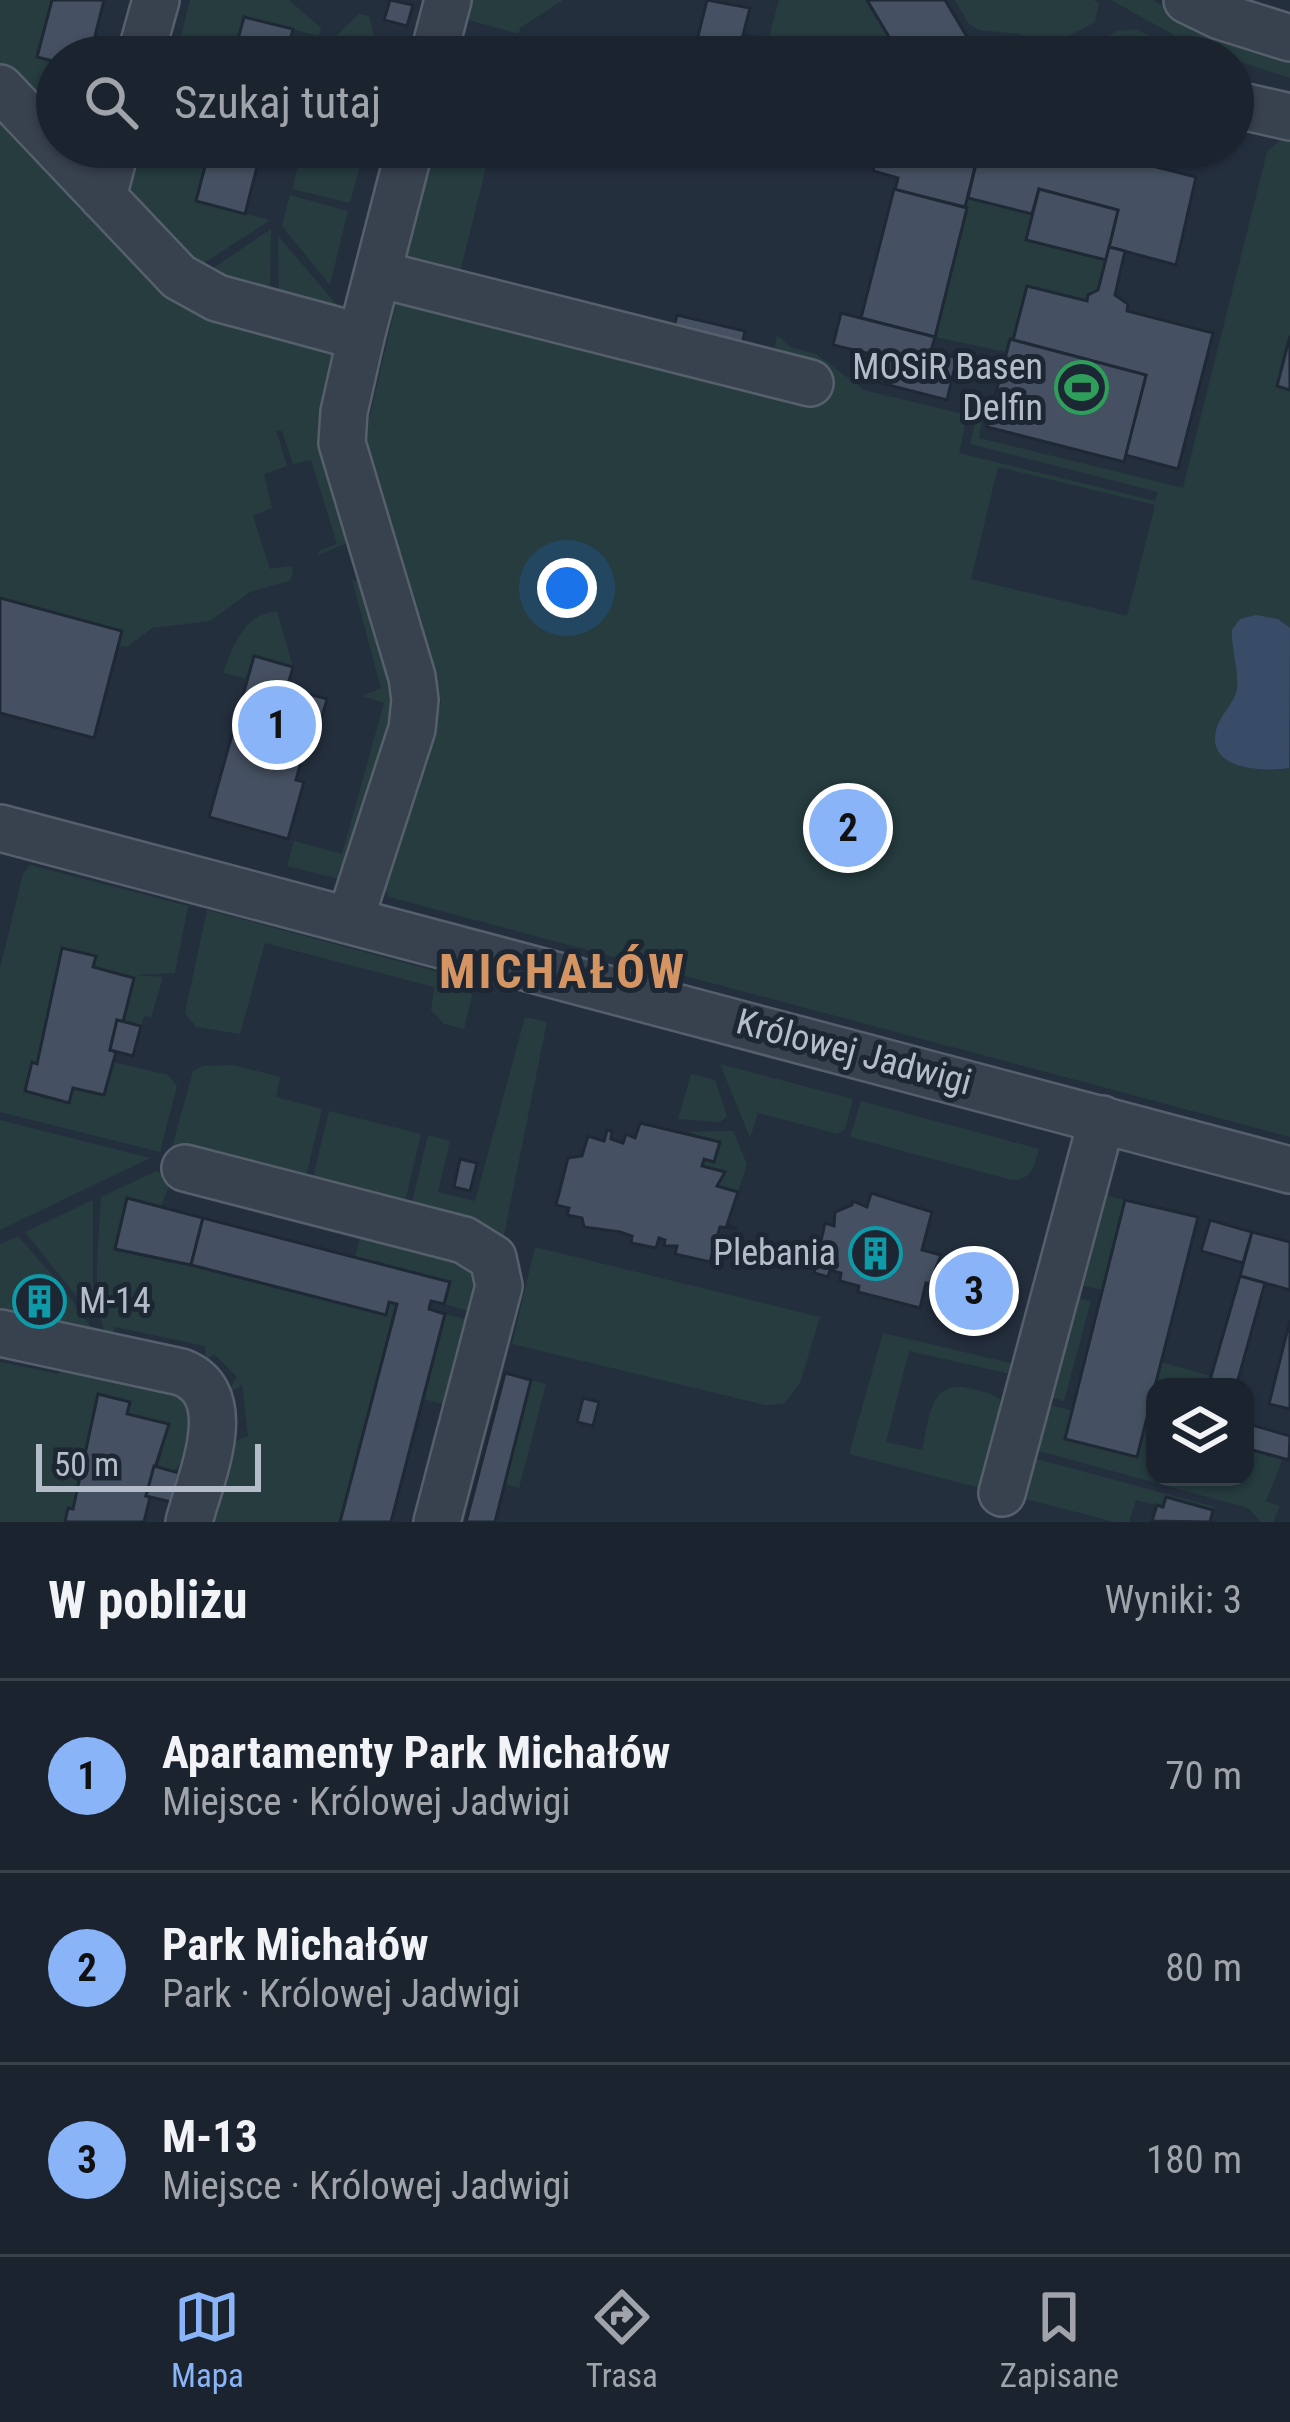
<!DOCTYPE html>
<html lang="pl">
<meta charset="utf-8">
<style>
body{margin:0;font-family:"Roboto Condensed",sans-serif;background:#282f3a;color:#f1f3f6}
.controls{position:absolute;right:36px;bottom:36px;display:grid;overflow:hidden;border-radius:24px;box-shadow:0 3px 9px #0004}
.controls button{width:108px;height:108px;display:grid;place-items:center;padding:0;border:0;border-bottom:3px solid #39404a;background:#1b232e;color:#f1f3f6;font:60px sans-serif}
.scale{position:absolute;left:36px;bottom:30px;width:225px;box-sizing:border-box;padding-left:12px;border:6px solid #b4bcc9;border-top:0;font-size:33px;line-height:42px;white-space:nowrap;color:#b4bcc9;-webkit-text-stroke:9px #1d2633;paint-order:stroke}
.you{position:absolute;left:567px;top:588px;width:42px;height:42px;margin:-30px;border:9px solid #fff;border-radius:50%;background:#1a73e8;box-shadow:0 0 0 18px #1a73e833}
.badge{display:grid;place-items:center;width:78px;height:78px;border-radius:50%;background:#8ab4f8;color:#111;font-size:39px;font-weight:700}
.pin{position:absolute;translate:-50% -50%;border:6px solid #fff;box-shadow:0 3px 12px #0006}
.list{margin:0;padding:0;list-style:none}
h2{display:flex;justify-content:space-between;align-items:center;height:156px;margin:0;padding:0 48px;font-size:51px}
h2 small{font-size:39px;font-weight:400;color:#a0a4aa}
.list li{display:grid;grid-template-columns:78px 1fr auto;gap:36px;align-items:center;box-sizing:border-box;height:192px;padding:0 48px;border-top:3px solid #39404a}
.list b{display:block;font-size:45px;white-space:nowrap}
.list p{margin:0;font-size:39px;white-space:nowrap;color:#a0a4aa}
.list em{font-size:39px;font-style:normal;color:#a0a4aa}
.icon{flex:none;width:66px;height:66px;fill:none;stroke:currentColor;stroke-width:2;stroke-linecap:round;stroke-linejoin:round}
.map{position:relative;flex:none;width:1290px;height:1522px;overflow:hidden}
.search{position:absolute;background:#1b232e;box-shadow:0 3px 9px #0004;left:36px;right:36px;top:36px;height:132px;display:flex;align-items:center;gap:30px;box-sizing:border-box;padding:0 42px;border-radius:66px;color:#a0a4aa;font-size:45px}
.sheet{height:732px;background:#1b232e}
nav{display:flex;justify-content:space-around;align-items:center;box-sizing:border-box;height:168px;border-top:3px solid #39404a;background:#1b232e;font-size:33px;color:#a0a4aa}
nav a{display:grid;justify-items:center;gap:6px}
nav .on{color:#8ab4f8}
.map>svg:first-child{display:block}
.green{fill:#263c3f;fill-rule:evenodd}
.water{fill:#394c67}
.building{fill:#455162;stroke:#1f2835;stroke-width:3}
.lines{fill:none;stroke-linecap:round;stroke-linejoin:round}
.minor-casing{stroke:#565f6c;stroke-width:50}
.minor{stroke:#38414e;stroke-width:45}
.labels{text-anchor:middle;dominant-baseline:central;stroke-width:10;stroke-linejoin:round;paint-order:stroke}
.poi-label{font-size:36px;fill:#b4bcc9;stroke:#1d2633;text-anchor:end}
.street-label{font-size:36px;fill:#b4bcc9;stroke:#1d2633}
.district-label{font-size:48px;font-weight:bold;letter-spacing:3px;fill:#d59563;stroke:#1d2633}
</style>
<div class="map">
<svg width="1290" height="1522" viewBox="0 0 1290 1522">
<rect width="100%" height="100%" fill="#242f3e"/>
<g class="green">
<polygon points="0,0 52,0 38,57 57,62 57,131 0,68"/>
<polygon points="190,0 289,0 321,28 319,36 244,17 233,57 176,57"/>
<polygon points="465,0 563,0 520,28 519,34 465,19"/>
<polygon points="779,0 867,0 901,57 829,57 768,41"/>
<polygon points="955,0 1094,0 1099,3 1095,22 1044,49 1020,34 979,30 969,24"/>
<polygon points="1111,0 1153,0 1178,14 1290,54 1290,78 1197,48"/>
<polygon points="359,14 369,16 380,57 327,57 331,41"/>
<polygon points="1136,29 1191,57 1111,57 1100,40 1117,31"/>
<polygon points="0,102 158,274 335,344 352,541 318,555 319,551 337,544 311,460 293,464 282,431 276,430 287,466 264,474 272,508 253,516 270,569 291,566 293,574 289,581 250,592 210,621 152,628 127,647 119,645 122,631 0,598"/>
<path d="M 1285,135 L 1290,136 L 1290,336 L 1277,386 L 1290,390 L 1290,1137 L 389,897 L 385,889 L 430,753 L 441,702 L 414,600 L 363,445 L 397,299 L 771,363 L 777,335 L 790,347 L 816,354 L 864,390 L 967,415 L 959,453 L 1155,501 L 1158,492 L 970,444 L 979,406 L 985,407 L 979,438 L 1183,488 L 1267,152 ZM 998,467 L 1155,505 L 1127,616 L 971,579 Z"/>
<polygon points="152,147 210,147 196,201 270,220 192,271 126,205 123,171 133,165 146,168"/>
<polygon points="303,147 338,147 363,154 350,203 292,189"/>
<polygon points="428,147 491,147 457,285 409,266 404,255"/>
<polygon points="290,195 348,211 330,285 282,226"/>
<polygon points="968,198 1032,214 1027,240 1106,260 1098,290 1089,294 1087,301 1009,340 1006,352 935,337"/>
<polygon points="271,229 270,300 200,277"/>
<polygon points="278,236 343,312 279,303"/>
<polygon points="352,580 360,582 401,703 347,881 287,866 294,841 342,854 384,703 362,696 381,688"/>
<path d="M 277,611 L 293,667 L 255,657 L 248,679 L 223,673 C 234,644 243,615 277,611 Z"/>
<polygon points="30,865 188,906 175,973 135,975 163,977 151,1018 144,1016 141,1026 123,1022 133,978 93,967 95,956 62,948 37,1064 32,1063 25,1091 69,1103 73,1088 104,1095 113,1062 168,1075 177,1086 160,1152 0,1112 0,968 23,874"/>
<polygon points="207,910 465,979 472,996 464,1029 444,1024 431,1010 434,987 265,943 240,1034 196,1027 185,1013"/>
<polygon points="525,1017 547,1022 503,1240 409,1215 428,1135 450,1141 438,1192 475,1201"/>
<polygon points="720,1064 853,1099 845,1129 838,1134 758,1113 750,1138"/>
<polygon points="233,1065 280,1077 276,1097 322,1109 303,1189 170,1154 193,1071 203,1066"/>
<polygon points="691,1074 715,1080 727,1116 720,1122 678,1119"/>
<path d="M 861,1101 L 1039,1149 C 1034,1165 1033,1180 1012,1180 L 850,1137 Z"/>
<polygon points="329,1111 421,1134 402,1214 310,1190"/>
<polygon points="0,1120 150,1158 0,1230"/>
<polygon points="733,1131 747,1164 738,1192 717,1186 724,1172 702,1166 704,1159 714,1161 719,1142 688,1132"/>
<path d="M 156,1171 L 173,1176 L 161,1207 L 127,1199 L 115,1249 L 171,1263 L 172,1260 L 385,1315 L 389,1302 L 397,1304 L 340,1522 L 201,1522 L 220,1447 L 248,1436 L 242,1385 L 225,1396 L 237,1377 L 214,1354 L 206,1360 L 205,1346 L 115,1327 L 111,1341 C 88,1315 100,1232 101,1197 Z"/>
<polygon points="1106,1195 1125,1200 1103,1290 1079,1285 1102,1198"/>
<polygon points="93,1200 93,1317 25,1232"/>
<polygon points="364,1224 480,1263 472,1312 444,1304 449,1283 355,1257"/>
<polygon points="18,1236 64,1289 103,1345 0,1323 0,1244"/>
<polygon points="535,1247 820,1317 800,1383 784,1404 765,1405 512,1344"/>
<polygon points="1076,1297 1091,1301 1064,1401 1050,1397"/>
<polygon points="445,1314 469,1320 447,1405 423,1399"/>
<path d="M 883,1333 L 1015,1364 L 1018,1371 L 1006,1373 L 909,1351 L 886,1442 L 922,1450 C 929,1422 929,1379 968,1388 C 982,1391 994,1394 1005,1403 L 992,1491 L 849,1454 Z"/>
<polygon points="63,1356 195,1392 182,1460 174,1471 158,1467 169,1424 127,1414 129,1402 98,1395 73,1509 68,1509 65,1522 0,1522 0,1362 59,1374"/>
<polygon points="1161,1362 1211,1376 1208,1387 1155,1387 1155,1477 1245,1477 1245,1448 1283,1458 1266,1501 1280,1506 1273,1522 1261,1522 1248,1508 1035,1450 1047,1404 1072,1411"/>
<polygon points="531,1380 546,1384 519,1488 505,1484"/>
<polygon points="1033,1458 1215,1507 1213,1510 1167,1497 1163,1507 1136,1500 1129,1522 1115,1522 1022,1498"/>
</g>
<path class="water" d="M 1256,615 L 1278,619 L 1290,628 L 1289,768 C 1263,772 1207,770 1216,731 C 1219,715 1235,704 1237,688 C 1239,669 1231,649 1232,630 L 1240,619 Z"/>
<g class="building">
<polygon points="52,0 104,0 92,48 102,50 100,57 57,57 57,62 37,57"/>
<polygon points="390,0 413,5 407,26 384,20"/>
<polygon points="707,0 750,8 743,35 757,38 752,57 693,57"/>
<polygon points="867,0 945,0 979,57 901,57"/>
<polygon points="244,17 293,29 286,57 233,57"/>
<polygon points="757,38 768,41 829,57 752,57"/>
<polygon points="210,147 262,147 245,214 196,201"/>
<polygon points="879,147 980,147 965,207 895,190 898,178 873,171"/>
<polygon points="980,147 1078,147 1196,177 1176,265 1109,247 1118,210 1039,189 1032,214 968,198"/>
<polygon points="894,189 967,208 935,337 861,318"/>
<polygon points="1039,189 1118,210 1106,260 1026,240"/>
<polygon points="1109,247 1125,251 1115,295 1128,304 1127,311 1213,333 1178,469 1125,455 1146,375 1013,340 1027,286 1087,301 1088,295 1098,290"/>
<polygon points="841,313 935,337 931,351 957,358 947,400 865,379 871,354 833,345"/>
<polygon points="677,315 745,331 740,354 671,338"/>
<polygon points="1290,336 1290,390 1277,386"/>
<polygon points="1010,339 1146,375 1124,462 987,427"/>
<polygon points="0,598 122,631 94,738 0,713"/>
<polygon points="254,656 293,667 287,688 327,699 312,753 304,751 296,780 304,782 288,839 209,817"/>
<polygon points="62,948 96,956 93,967 134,978 123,1022 117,1020 110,1050 116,1052 104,1095 73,1088 69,1103 25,1091 32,1062 37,1064"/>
<polygon points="117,1020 141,1026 133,1056 110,1050"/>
<polygon points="640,1123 720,1142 714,1162 704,1159 702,1166 725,1172 717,1186 738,1192 727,1225 737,1229 720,1227 710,1262 675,1254 677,1246 664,1246 665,1240 659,1238 656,1248 631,1243 632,1236 620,1232 584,1227 582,1218 567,1215 569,1208 556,1205 568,1158 582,1156 588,1136 604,1141 607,1130 612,1131 611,1139 623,1143 626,1134 635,1138"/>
<polygon points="460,1159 477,1163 470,1191 454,1187"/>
<polygon points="871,1193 932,1212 922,1250 941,1255 931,1281 935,1286 926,1283 920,1308 858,1292 859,1286 840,1281 841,1273 830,1270 828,1277 814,1273 825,1223 834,1226 835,1212 852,1205 853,1201 867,1207"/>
<polygon points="127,1198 203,1218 191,1265 115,1249"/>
<polygon points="1125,1200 1198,1217 1137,1457 1065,1439"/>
<polygon points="203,1218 450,1282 444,1304 431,1301 429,1309 445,1314 391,1522 340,1522 397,1304 389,1302 386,1315 191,1265"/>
<polygon points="1210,1220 1252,1232 1243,1263 1201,1251"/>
<polygon points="1252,1232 1290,1242 1290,1290 1240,1276"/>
<polygon points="1240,1276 1265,1283 1236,1387 1208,1387"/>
<polygon points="964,1277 988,1282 983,1305 959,1300"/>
<polygon points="31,1285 55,1290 49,1317 25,1311"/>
<polygon points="1290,1320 1290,1409 1269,1404"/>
<polygon points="505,1373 531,1380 495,1522 466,1522"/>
<polygon points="98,1394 130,1402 127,1414 169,1424 146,1496 150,1497 144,1522 65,1522 68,1508 73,1509"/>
<polygon points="583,1398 599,1402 593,1426 577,1422"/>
<polygon points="1245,1423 1290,1436 1289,1460 1245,1448"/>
<polygon points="154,1466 179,1473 171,1502 146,1496"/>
<polygon points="1166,1497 1213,1510 1210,1522 1152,1521 1157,1505 1163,1507"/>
</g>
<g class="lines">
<defs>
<g id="minor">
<polyline points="1187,0 1220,16 1290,38"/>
<polyline points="140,57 156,0"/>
<polyline points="433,57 448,0"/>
<polyline points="0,88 179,277 217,298 361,337"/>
<polyline points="1233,104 1290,117"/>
<polyline points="103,197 116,147"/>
<polyline points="378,274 810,383"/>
<polyline points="0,828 1290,1170"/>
<polyline points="350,920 412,729 415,700 412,677 342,443 344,412 361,337 410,147"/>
<polyline points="185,1168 464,1240 493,1258 499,1286 437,1522"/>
<path d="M 0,1333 L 181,1372 C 240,1394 200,1478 189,1522"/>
<polyline points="1002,1493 1102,1119"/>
</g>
</defs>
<use href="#minor" class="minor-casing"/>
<use href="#minor" class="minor"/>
</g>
<defs>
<symbol id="stadium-ring" viewBox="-11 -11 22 22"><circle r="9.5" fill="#1d2633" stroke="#2e9e5b" stroke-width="1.5"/><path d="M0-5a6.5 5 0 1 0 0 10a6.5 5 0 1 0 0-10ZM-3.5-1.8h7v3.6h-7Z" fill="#2e9e5b"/></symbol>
<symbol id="building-ring" viewBox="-11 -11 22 22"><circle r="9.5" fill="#1d2633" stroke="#0f9aa8" stroke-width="1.5"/><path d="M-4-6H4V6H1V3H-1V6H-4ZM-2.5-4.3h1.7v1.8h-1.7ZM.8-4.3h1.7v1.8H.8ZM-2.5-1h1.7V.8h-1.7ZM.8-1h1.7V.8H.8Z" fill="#0f9aa8"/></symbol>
</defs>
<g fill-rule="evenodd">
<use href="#stadium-ring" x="1052" y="358" width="59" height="59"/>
<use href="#building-ring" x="846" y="1224" width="59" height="59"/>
<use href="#building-ring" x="10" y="1272" width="59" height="59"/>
</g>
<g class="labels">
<g class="poi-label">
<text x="1043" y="367">MOSiR Basen<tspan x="1043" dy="41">Delfin</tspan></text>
<text x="836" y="1253">Plebania</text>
<text x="79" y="1301" text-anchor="start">M-14</text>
</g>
<g class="street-label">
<text transform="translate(854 1052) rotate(15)">Królowej Jadwigi</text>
</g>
<g class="district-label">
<text x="563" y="971">MICHAŁÓW</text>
</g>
</g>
</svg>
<div class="controls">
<button><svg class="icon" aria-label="layers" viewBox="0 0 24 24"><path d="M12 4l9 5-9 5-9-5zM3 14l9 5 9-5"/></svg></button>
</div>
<div class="scale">50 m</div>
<div class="you"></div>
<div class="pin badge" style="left:277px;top:725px">1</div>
<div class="pin badge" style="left:848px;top:828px">2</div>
<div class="pin badge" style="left:974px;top:1291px">3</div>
<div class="search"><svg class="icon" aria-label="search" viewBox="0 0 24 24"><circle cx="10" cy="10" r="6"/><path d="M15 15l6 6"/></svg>Szukaj tutaj</div>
</div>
<section class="sheet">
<h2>W pobliżu<small>Wyniki: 3</small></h2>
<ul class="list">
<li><span class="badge">1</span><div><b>Apartamenty Park Michałów</b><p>Miejsce · Królowej Jadwigi</p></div><em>70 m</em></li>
<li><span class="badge">2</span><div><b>Park Michałów</b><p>Park · Królowej Jadwigi</p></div><em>80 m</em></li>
<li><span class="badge">3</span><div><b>M-13</b><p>Miejsce · Królowej Jadwigi</p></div><em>180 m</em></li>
</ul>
</section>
<nav>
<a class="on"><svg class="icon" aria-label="map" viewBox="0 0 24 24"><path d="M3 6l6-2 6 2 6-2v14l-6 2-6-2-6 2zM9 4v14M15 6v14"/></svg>Mapa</a>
<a><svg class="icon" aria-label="directions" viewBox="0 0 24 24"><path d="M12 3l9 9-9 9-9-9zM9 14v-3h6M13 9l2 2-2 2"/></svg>Trasa</a>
<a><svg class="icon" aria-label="saved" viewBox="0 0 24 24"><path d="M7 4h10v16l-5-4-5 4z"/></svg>Zapisane</a>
</nav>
